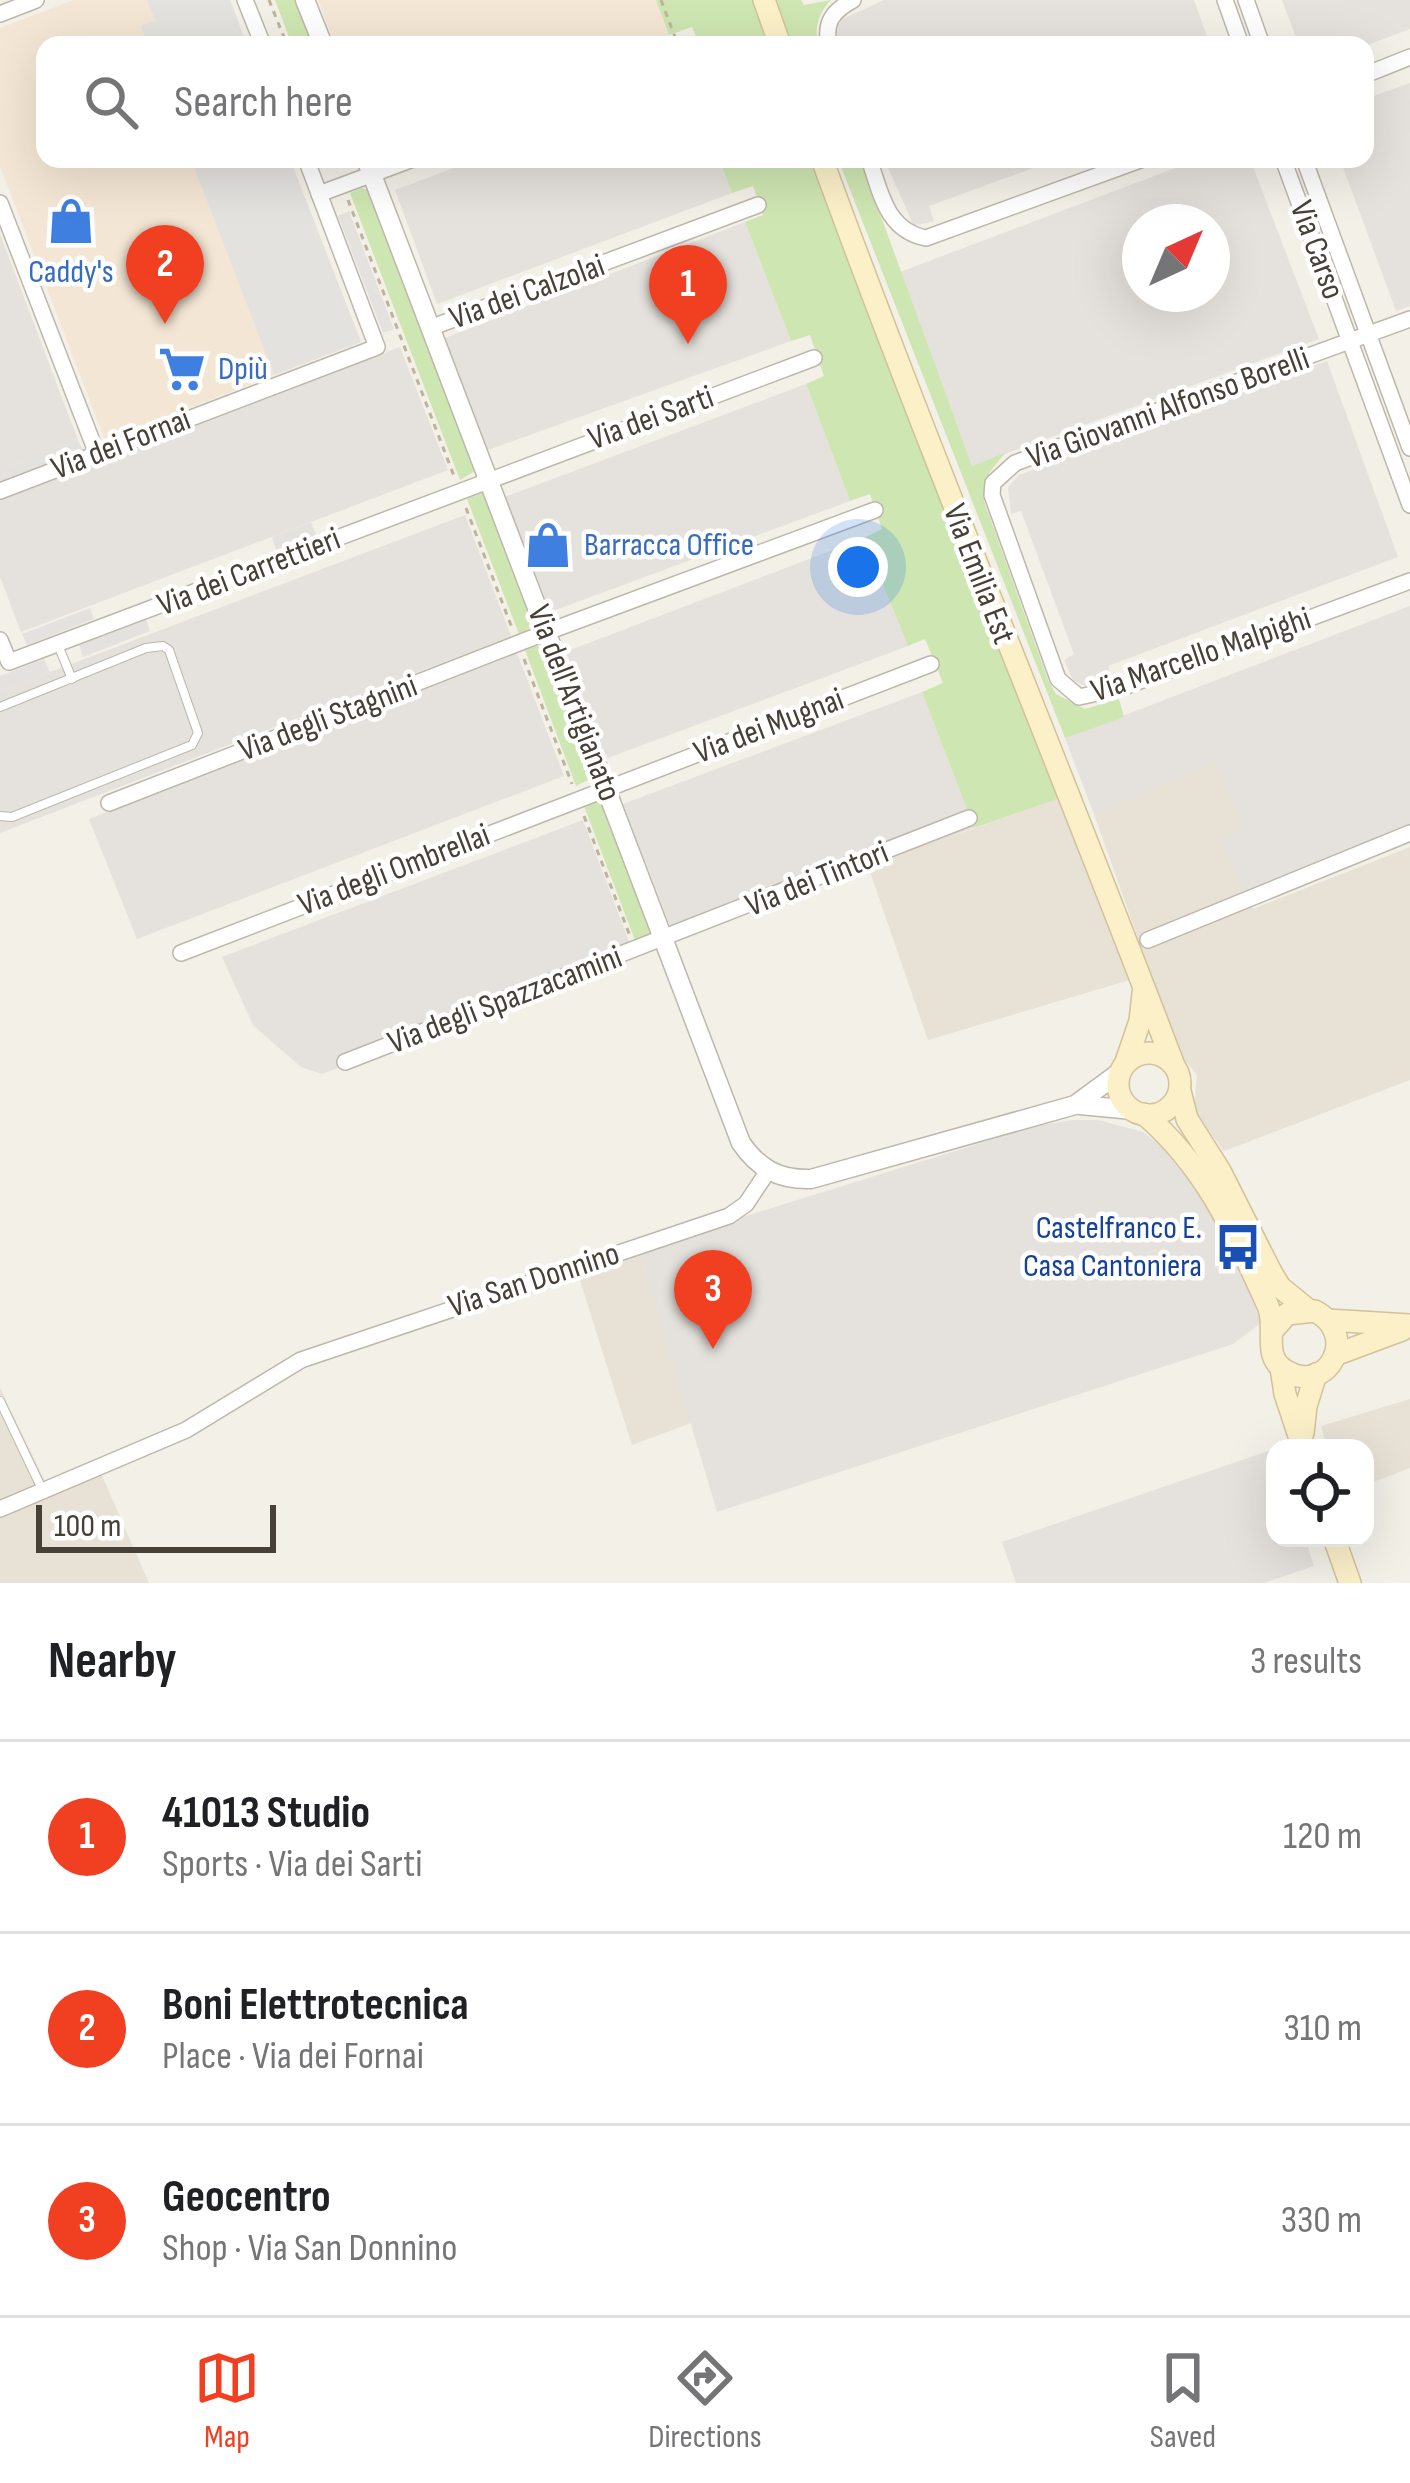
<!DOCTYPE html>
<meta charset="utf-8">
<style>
body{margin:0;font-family:"Sofia Sans Condensed",sans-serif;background:#f2f2f2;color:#202124}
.controls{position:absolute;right:36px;bottom:36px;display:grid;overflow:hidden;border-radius:24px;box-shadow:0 12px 48px #0002}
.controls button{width:108px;height:108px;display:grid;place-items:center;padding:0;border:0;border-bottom:3px solid #e0e0e0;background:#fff;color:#202124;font:60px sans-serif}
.compass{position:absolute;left:1122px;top:204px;width:108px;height:108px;border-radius:50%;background:#fff;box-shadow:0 12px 48px #0002;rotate:44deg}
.scale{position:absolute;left:36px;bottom:30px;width:240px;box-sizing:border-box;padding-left:12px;border:6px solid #464037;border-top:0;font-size:33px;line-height:42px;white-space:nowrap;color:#464037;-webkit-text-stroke:9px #fff;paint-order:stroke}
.you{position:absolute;left:858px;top:567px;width:42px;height:42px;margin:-30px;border:9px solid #fff;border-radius:50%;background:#1a73e8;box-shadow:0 0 0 18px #1a73e833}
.badge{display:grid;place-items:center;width:78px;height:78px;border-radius:50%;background:#f04021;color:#fff;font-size:39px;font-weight:700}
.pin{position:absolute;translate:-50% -99px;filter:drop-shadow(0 3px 6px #0008)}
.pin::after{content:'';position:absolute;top:63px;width:42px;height:36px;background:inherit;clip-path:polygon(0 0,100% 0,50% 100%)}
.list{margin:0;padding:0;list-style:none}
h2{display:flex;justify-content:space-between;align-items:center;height:156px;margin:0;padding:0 48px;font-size:51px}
h2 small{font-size:39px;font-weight:400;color:#757577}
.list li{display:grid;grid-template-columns:78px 1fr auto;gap:36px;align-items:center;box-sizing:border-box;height:192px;padding:0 48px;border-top:3px solid #e0e0e0}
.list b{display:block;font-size:45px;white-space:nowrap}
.list p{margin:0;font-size:39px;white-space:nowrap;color:#757577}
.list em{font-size:39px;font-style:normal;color:#757577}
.icon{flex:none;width:66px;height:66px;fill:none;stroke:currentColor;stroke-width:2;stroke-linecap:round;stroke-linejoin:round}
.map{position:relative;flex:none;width:1410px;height:1583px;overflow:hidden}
.search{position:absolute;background:#fff;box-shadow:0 12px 48px #0002;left:36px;right:36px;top:36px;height:132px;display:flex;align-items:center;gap:30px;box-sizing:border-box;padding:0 42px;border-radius:24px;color:#757577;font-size:45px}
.sheet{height:732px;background:#fff}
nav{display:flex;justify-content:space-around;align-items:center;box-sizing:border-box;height:168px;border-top:3px solid #e0e0e0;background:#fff;font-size:33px;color:#757577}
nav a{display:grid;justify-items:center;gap:6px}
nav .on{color:#f04021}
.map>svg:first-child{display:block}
.residential{fill:#e7e1d6}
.commercial{fill:#f4e6d4}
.industrial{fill:#e5e1dc;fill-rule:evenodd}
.green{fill:#cee6b2}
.parking{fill:#e4e2df}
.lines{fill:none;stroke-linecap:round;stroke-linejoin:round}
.service-casing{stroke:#beb7ab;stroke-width:10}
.minor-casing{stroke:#beb7ab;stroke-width:18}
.tertiary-casing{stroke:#beb7ab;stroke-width:21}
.secondary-casing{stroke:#d1c299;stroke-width:24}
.path{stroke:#bfb39c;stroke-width:3;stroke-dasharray:6 6;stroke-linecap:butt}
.service{stroke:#fff;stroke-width:8}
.minor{stroke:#fff;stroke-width:15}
.tertiary{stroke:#fff;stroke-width:18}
.secondary{stroke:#fcf0c9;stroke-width:21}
.labels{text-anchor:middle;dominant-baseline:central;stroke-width:9;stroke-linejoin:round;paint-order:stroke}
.street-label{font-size:33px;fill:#464037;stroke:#fff}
.shop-label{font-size:33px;fill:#366cbe;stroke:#fff;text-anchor:start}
.transit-label{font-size:33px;fill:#164399;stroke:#fff;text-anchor:end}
</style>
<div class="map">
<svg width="1410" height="1583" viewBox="0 0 1410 1583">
<rect width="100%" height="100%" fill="#f3f0e8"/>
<g class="residential">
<polygon points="1217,761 1244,828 1223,840 1253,909 1410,847 1410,1080 1224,1151 1194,1111 1197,1075 1178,1051 1094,814"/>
<polygon points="1058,799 1133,979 928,1040 868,866"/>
<polygon points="639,1249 691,1423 632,1445 577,1271"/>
<polygon points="0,1388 46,1483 96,1462 149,1583 0,1583"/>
<polygon points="1410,1399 1410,1468 1365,1485 1365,1448 1327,1448 1321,1426"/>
</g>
<g class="commercial">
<polygon points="74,0 230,0 247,45 45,45 45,159 290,159 361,342 105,440 0,166 0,28"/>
<polygon points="318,0 656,0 669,35 642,45 335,45"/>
</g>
<g class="industrial">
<polygon points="884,0 1194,0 1210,45 840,45 835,34 841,20"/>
<polygon points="1282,0 1410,0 1410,29 1365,46 1299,45"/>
<polygon points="1410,83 1410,306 1396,311 1340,159 1365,159 1365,99"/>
<polygon points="478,159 719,159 732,193 437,304 395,190"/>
<polygon points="884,159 1058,159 929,206 934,221 914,226"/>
<path d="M 1199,159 L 1250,159 L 1319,339 L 972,466 L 900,272 ZM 1140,222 L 1212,222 L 1212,294 L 1140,294 Z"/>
<polygon points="745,222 791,341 488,450 445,338"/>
<polygon points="0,234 78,440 0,470"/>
<polygon points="400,347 448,470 21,632 0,577 0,500"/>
<polygon points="1327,361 1398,557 1108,666 1112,680 1087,687 1073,680 1064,660 1074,654 1021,511 1011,514 1008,487 1019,475"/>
<polygon points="806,384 850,501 550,612 505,497"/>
<polygon points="465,515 511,636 0,833 0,691"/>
<polygon points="864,538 908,646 605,759 565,652"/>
<polygon points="1410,606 1410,826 1245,894 1222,839 1244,828 1217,762 1094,814 1065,738"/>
<polygon points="517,653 564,776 137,939 89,819"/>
<polygon points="922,692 974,828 675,939 623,804"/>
<polygon points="583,820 634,955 322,1074 301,1067 253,1025 222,957"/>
<polygon points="1073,1120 1098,1120 1143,1132 1182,1162 1231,1241 1261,1323 1233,1344 717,1512 639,1249 1036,1126"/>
<polygon points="1274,1449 1275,1538 1305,1538 1314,1566 1264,1583 1016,1583 1002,1542"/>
</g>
<g class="green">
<polygon points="275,0 295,0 312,45 292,45"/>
<polygon points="656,0 752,0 769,45 700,45 692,27 669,35"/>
<path d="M 775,0 L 801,0 L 804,5 L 831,0 C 819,12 813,28 819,45 L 793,45 Z"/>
<polygon points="719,159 813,159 1058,799 974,828 922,692 943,683 925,639 908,646 864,538 882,529 870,494 850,501 806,384 824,376 810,335 791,341 745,222 763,215 753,186 732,193"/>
<polygon points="838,159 860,159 972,466 1005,453 989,473 984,501 1048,680 1056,694 1085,709 1119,699 1124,717 1065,738"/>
<polygon points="362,188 368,190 475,471 460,480 350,193"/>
<polygon points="483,493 534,626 519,634 467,499"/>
<polygon points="537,646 542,648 592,778 576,786 525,650"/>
<polygon points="599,799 652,937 636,943 584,806"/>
</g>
<g class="parking">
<polygon points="147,0 230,0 247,45 148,45 141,26 155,20"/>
<polygon points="191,159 290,159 361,342 274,375"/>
<polygon points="349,211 394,329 383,333 338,216"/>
<polygon points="78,440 83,450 0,481 0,470"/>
<polygon points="311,522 316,535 276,550 272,537"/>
<polygon points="90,608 94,619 27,645 22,634"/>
<polygon points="146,620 150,631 83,657 79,645"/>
<polygon points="44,659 50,672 0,691 0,676"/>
</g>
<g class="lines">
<defs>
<g id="service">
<polyline points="58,645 72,679"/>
<polyline points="0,707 146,648 163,646 169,650 198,733 192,745 12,817 0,816"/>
<polyline points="0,1401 42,1489"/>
</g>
<g id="minor">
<polyline points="245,0 263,45"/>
<polyline points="1225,0 1241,45"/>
<polyline points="1246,0 1262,45"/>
<polyline points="0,14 36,0"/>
<path d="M 829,45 C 824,22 833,11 853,0"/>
<polyline points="1365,75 1410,57"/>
<path d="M 869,159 C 881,193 886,230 926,238 L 1143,159"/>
<polyline points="1283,159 1410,505"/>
<polyline points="1304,159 1410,448"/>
<polyline points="319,194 413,159"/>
<polyline points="0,203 97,454"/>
<polyline points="1410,319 1015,463 993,483 992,495 1058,679 1079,697 1121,688 1410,581"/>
<polyline points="430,328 758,205"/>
<polyline points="0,491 377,347 306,159"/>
<polyline points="0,640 9,662 814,358"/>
<polyline points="109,803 547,632 875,510"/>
<polyline points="1148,940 1410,833"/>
<polyline points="181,953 931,664"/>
<polyline points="345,1062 969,818"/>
<polyline points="0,1509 186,1430 301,1360 729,1216 746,1204 768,1171"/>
</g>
<g id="tertiary">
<polyline points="305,0 323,45"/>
<path d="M 366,159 L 741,1143 C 759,1169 779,1180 811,1179 L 1075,1105 L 1120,1072"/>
<polyline points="1080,1105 1133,1110"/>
</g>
<g id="secondary">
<polyline points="764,0 780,45"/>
<path d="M 822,159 C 933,463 1058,761 1173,1063"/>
<circle cx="1149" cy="1084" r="31"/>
<polyline points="1126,1062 1140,1021 1143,993"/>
<polyline points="1180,1091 1187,1119 1220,1171 1271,1272 1280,1287 1307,1309"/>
<path d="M 1144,1114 C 1206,1167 1235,1233 1268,1306 C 1278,1329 1260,1358 1288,1372 C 1328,1394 1360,1335 1315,1311 L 1287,1314 L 1273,1330"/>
<polyline points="1328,1320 1410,1325"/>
<polyline points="1335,1355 1402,1330"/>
<polyline points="1281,1368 1285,1394 1303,1448"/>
<polyline points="1303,1433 1306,1406 1316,1374"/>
<polyline points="1334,1538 1350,1583"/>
</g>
</defs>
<use href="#service" class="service-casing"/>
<use href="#minor" class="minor-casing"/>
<use href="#tertiary" class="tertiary-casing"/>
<use href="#secondary" class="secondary-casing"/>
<g class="path">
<polyline points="269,0 287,45"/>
<polyline points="661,0 678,45"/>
<polyline points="348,200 454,476"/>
<polyline points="466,508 512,628"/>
<polyline points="524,659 572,784"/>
<polyline points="584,816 630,936"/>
</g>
<use href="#service" class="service"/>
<use href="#minor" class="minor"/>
<use href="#tertiary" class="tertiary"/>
<use href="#secondary" class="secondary"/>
</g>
<defs>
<symbol id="shop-bare" viewBox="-9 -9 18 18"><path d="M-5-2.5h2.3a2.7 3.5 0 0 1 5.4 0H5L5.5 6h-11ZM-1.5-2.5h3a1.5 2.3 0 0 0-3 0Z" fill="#3f7fe0" stroke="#fff" stroke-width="2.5" paint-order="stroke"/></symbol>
<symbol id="supermarket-bare" viewBox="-9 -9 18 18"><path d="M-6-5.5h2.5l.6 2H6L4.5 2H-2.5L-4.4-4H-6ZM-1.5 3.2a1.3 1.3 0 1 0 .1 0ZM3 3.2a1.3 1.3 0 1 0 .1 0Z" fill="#3f7fe0" stroke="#fff" stroke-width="2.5" paint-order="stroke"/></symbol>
<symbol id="bus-bare" viewBox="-9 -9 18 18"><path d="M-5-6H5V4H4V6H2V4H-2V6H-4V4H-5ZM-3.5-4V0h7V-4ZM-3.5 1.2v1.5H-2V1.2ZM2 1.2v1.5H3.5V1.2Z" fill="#1a4fb4" stroke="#fff" stroke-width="2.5" paint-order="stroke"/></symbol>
</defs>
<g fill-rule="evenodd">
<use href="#shop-bare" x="38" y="188" width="66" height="66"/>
<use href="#supermarket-bare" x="149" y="336" width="66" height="66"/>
<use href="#shop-bare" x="515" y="512" width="66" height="66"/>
<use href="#bus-bare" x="1205" y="1214" width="66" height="66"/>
</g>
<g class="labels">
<g class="street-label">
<text transform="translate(1317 250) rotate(70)">Via Carso</text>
<text transform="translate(527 292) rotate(-20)">Via dei Calzolai</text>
<text transform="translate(1168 408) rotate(-20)">Via Giovanni Alfonso Borelli</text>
<text transform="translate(651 418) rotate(-20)">Via dei Sarti</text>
<text transform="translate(121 444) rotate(-21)">Via dei Fornai</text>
<text transform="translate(249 572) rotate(-21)">Via dei Carrettieri</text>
<text transform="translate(979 574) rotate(69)">Via Emilia Est</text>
<text transform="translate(1201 655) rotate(-19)">Via Marcello Malpighi</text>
<text transform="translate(574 703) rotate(69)">Via dell'Artigianato</text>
<text transform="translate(328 718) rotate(-21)">Via degli Stagnini</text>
<text transform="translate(769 726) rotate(-21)">Via dei Mugnai</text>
<text transform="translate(394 870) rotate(-21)">Via degli Ombrellai</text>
<text transform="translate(817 879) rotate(-22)">Via dei Tintori</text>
<text transform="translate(505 1000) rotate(-21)">Via degli Spazzacamini</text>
<text transform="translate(534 1280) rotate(-18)">Via San Donnino</text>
</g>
<g class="shop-label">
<text x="71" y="272" text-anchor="middle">Caddy's</text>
<text x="218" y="369">Dpiù</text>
<text x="584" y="545">Barracca Office</text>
</g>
<g class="transit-label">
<text x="1202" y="1228">Castelfranco E.<tspan x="1202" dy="38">Casa Cantoniera</tspan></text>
</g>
</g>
</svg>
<div class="controls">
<button><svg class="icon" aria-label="locate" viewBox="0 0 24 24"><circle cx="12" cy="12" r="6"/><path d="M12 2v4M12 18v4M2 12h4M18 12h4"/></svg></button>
</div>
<svg class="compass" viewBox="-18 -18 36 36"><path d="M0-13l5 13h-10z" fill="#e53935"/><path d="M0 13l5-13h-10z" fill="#757577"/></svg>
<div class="scale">100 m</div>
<div class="you"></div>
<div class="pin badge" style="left:688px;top:344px">1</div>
<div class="pin badge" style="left:165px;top:324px">2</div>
<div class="pin badge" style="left:713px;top:1349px">3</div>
<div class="search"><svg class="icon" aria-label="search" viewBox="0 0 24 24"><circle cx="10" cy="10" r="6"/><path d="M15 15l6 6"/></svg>Search here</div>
</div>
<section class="sheet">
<h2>Nearby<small>3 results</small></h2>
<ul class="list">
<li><span class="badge">1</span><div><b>41013 Studio</b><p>Sports · Via dei Sarti</p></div><em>120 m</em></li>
<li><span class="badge">2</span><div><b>Boni Elettrotecnica</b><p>Place · Via dei Fornai</p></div><em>310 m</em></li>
<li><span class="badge">3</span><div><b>Geocentro</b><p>Shop · Via San Donnino</p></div><em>330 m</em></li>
</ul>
</section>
<nav>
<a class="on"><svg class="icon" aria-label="map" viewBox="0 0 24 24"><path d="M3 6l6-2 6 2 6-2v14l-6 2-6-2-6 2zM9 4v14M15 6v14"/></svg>Map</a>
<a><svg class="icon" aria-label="directions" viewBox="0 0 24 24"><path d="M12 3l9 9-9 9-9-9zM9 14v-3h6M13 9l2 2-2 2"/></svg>Directions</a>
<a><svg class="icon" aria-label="saved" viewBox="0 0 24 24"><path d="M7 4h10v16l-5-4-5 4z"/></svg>Saved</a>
</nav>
